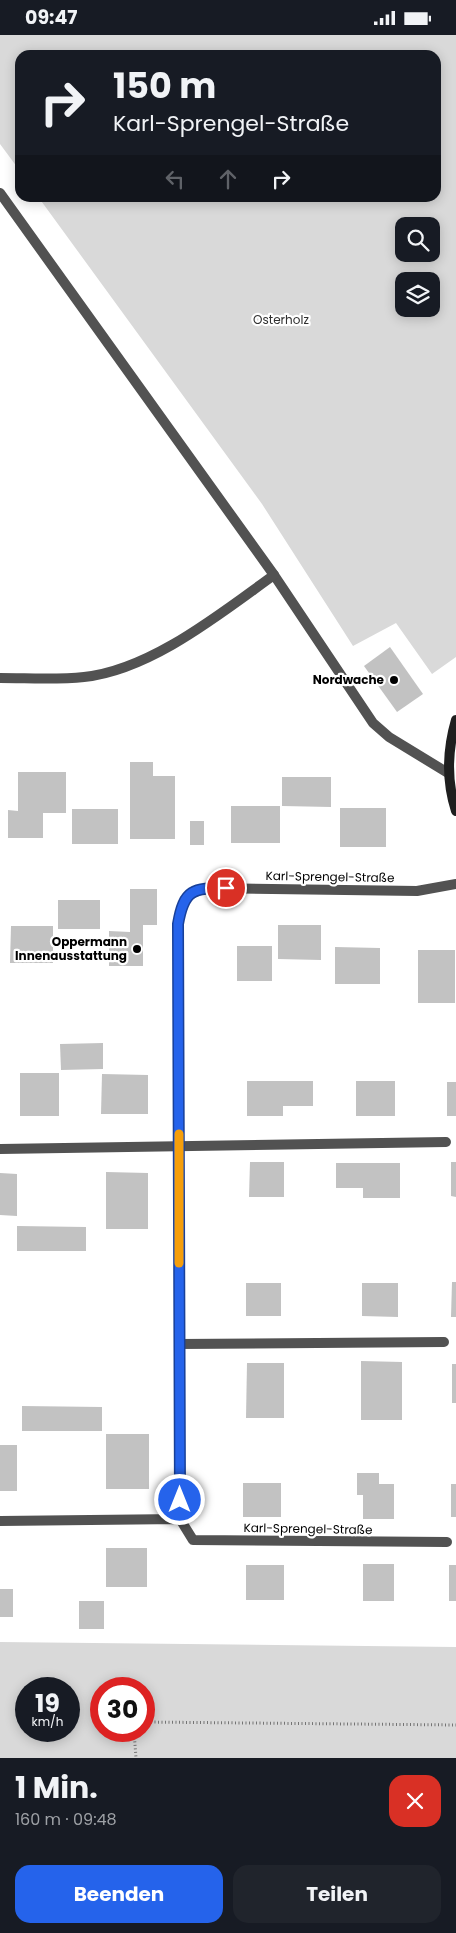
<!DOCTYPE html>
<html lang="de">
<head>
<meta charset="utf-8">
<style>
	:root { --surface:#171b24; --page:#20242c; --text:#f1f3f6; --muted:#9ea1a6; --accent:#2563eb }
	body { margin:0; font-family:Poppins,sans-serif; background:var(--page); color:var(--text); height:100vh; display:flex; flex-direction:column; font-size:19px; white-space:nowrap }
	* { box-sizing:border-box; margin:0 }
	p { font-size:16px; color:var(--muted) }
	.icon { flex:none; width:28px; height:28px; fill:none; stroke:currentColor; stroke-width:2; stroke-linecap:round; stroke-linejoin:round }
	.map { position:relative; height:1723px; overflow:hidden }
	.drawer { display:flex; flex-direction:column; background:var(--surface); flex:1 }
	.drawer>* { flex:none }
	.guide { position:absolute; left:15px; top:15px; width:426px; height:152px; border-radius:15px; box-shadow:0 2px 12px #0003; background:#171b24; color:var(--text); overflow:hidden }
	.tools { position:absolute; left:395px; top:182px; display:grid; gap:10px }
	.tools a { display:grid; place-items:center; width:45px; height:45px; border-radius:10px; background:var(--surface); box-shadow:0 2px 12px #0003; font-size:25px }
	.speed { position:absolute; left:15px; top:1642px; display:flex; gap:10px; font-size:25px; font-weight:700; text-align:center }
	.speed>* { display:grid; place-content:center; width:65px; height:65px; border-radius:50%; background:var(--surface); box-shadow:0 2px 12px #0003; line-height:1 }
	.speed small { font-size:12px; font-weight:400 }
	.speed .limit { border:8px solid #d22; background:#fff; color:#111 }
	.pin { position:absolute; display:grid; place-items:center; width:42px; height:42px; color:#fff; margin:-21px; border:2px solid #fff; border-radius:50%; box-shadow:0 1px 5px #0007 }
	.me { position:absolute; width:55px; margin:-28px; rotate:0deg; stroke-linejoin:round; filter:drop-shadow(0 0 4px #0008) }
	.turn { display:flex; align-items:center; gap:18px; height:105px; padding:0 15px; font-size:22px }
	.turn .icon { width:65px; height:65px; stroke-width:2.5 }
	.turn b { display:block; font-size:35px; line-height:42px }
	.lanes { display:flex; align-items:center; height:48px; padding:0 15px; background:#0003; justify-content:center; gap:25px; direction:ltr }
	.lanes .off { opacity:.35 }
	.round { display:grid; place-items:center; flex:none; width:52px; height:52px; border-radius:15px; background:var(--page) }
	.overview { display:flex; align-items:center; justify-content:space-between; height:85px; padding:0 15px }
	h1 { font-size:30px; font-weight:700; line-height:38px }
	.action { display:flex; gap:10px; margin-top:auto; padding:10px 15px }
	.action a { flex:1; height:58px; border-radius:15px; background:var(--accent); color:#fff; font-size:20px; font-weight:700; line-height:58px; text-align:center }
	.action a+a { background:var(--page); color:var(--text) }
	.status { display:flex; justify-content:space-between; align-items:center; height:35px; padding:0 25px; background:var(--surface); direction:ltr }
	.status svg { height:14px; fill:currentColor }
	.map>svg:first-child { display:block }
	.green { fill:#d9d9d9; fill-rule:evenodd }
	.building { fill:#c2c2c2 }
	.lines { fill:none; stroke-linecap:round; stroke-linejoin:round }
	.path { stroke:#747474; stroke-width:3; stroke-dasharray:1 2.5; stroke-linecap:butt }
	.service { stroke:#525252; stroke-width:10 }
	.minor { stroke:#525252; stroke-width:10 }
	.secondary { stroke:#1f1f1f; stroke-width:10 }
	.route-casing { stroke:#184099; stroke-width:12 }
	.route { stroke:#2563eb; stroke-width:9 }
	.slow { stroke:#f59e0b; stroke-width:9 }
	.poi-dot { fill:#000; stroke:#fff; stroke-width:2 }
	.labels { text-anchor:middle; stroke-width:4.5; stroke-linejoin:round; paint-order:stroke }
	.park-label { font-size:12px; fill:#303030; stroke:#fff }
	.poi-label { font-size:12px; font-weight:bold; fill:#000; stroke:#fff; text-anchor:end }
	.street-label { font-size:12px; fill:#000; stroke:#fff }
</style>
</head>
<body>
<div class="status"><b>09:47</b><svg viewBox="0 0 49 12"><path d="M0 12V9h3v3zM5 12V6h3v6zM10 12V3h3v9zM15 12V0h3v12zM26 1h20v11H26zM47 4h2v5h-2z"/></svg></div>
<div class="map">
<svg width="456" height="1723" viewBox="0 0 456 1723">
	<rect width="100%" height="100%" fill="#fff"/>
	<!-- green -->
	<g class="green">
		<path d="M0,0h456v622l-24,17 -36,-51 -43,23 -91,-142 -223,-306 397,-1v-142h-416v116l-20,-27zM404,191h27v28h-27zM404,246h27v28h-27z"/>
		<path d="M0,1607l456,5v111h-456zM26,1654h43v42h-43zM101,1654h43v42h-43z"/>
	</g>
	<!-- building -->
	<g class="building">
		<polygon points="390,612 423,659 397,677 364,631"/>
		<polygon points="130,727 153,727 153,741 175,741 175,804 130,804"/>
		<polygon points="18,737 66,737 66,778 43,778 43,803 8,803 8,775 18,776"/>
		<polygon points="282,742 331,742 331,772 282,771"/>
		<rect x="231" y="771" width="49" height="37"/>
		<rect x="340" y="773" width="46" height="39"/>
		<rect x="72" y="774" width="46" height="35"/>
		<rect x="190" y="786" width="14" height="24"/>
		<polygon points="130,854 157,854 157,890 143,890 143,931 109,931 109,896 130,897"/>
		<rect x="58" y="865" width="42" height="29"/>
		<polygon points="278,890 321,890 321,925 278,924"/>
		<polygon points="11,891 53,891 53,928 10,928"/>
		<rect x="237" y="911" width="35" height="35"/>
		<polygon points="335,912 380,913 380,949 335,949"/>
		<rect x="418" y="915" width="37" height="53"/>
		<polygon points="103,1008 103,1034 61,1035 60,1009"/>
		<rect x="20" y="1038" width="39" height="43"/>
		<polygon points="102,1039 148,1040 148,1079 101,1079"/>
		<polygon points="247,1046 313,1046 313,1071 283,1071 283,1081 247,1081"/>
		<rect x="356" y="1046" width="39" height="35"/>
		<rect x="447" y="1047" width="9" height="34"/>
		<polygon points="250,1127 284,1127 284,1162 249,1162"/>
		<polygon points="451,1127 456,1127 456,1162 451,1161"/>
		<polygon points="336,1128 400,1128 400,1163 363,1163 363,1153 336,1153"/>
		<polygon points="106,1137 148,1138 148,1194 106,1194"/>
		<polygon points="0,1138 17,1139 17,1181 0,1180"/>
		<polygon points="17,1191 86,1192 86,1216 17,1216"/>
		<polygon points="452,1247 456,1247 456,1282 451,1282"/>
		<rect x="246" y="1248" width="35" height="33"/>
		<polygon points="362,1248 398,1248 398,1282 362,1281"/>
		<polygon points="361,1326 402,1327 402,1385 361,1385"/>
		<polygon points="247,1328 284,1328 284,1383 246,1383"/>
		<rect x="452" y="1329" width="4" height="39"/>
		<polygon points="22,1371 102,1372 102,1396 22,1396"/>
		<rect x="106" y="1399" width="43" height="55"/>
		<rect x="0" y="1410" width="17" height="46"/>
		<polygon points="357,1438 379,1438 379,1449 394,1449 394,1484 363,1484 363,1460 357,1460"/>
		<rect x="243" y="1448" width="38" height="34"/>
		<rect x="451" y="1449" width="5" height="33"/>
		<rect x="106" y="1513" width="41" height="39"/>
		<rect x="363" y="1529" width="31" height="37"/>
		<rect x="246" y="1530" width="38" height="35"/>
		<rect x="449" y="1530" width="7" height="36"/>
		<rect x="0" y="1554" width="13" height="28"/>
		<rect x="79" y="1566" width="25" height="28"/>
	</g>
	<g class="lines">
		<!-- path -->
		<g class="path">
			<polyline points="144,1687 456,1690"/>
			<polyline points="134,1696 136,1723"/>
		</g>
		<!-- service -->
		<g class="service">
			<polyline points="0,158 274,540 373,688 389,702 448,738"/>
			<path d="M0,643c28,0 57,2 84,-1 67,-7 137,-64 190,-102"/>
		</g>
		<!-- minor -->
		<g class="minor">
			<polyline points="0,1114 446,1107"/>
			<polyline points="179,1309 444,1307"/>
			<path d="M180,1484l-2,-595c4,-23 6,-30 29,-36l210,3 39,-7"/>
			<polyline points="0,1486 180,1484 193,1505 447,1507"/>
		</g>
		<!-- secondary -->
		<path class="secondary" d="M456,685c-9,31 -10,60 0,91"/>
	</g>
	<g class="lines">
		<defs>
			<path id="route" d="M180,1465l-2,-576c6,-35 15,-36 48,-36"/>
		</defs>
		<!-- route casing -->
		<use href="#route" class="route-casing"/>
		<!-- route -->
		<use href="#route" class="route"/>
		<!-- slow -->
		<polyline class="slow" points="179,1228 179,1099"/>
	</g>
	<!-- markers -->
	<g class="poi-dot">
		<circle cx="394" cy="645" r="5"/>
		<circle cx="137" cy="914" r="5"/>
	</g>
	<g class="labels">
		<!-- park labels -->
		<g class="park-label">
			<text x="281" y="289">Osterholz</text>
		</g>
		<!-- poi labels -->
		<g class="poi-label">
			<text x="384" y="649">Nordwache</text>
			<text x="127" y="911">Oppermann<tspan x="127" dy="14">Innenausstattung</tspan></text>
		</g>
		<!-- street labels -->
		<g class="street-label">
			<text transform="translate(330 842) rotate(1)" y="4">Karl-Sprengel-Straße</text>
			<text transform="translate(308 1494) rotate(1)" y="4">Karl-Sprengel-Straße</text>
		</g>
	</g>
</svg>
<div class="tools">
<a><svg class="icon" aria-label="search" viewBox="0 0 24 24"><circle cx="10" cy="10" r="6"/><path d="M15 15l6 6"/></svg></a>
<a><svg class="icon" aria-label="layers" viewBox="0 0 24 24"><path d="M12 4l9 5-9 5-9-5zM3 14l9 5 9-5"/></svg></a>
</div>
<div class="speed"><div>19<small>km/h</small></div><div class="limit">30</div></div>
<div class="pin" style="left:226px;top:853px;background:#d93025"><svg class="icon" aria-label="arrive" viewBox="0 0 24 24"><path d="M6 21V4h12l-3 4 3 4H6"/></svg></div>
<svg class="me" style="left:180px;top:1465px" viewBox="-20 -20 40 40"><circle r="17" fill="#2563eb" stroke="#fff" stroke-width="3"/><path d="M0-11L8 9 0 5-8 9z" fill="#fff"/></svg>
<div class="guide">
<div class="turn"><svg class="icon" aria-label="right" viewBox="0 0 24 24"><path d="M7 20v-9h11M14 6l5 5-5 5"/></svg><div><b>150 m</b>Karl-Sprengel-Straße</div></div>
<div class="lanes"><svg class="icon off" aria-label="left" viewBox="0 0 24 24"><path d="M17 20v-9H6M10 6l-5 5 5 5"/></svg><svg class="icon off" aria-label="ahead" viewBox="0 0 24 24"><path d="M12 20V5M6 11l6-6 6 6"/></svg><svg class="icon" aria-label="right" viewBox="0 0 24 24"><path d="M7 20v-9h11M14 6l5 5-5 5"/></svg></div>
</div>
</div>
<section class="drawer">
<div class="overview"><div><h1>1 Min.</h1><p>160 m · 09:48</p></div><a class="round" style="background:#d93025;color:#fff"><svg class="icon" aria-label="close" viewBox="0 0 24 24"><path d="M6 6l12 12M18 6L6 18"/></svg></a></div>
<div class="action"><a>Beenden</a><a>Teilen</a></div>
</section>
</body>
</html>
